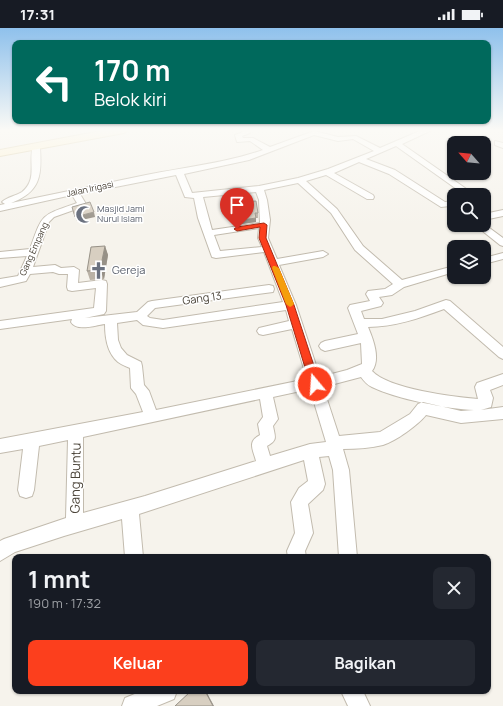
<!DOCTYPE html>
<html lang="id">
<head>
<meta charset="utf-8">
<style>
	:root { --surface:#171b24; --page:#242831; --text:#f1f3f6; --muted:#9ea1a6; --accent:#fc3f1d }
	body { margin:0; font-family:Manrope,sans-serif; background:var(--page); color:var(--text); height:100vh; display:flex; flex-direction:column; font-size:15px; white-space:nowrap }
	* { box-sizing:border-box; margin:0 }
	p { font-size:13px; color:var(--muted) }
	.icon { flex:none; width:22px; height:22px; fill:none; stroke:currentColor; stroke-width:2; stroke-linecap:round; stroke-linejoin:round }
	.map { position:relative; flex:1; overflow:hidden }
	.drawer { position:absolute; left:12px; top:526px; width:479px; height:140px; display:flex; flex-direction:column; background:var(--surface); border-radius:8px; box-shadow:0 1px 3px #0004 }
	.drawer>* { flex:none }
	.top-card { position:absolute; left:12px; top:12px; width:479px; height:84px; border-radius:8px; box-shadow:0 1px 3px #0004; background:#00695c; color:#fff; overflow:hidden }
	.needle { width:26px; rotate:297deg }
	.controls { position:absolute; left:447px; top:108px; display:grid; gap:8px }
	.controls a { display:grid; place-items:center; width:44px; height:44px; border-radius:8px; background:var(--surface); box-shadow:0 1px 3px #0004; font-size:20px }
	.pin { position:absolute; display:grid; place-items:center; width:34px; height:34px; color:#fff; margin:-41px -17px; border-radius:50% 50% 50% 0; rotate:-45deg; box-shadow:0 0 4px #0007 }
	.pin .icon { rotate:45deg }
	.me { position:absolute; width:44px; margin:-22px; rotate:342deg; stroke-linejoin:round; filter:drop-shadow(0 0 3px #0008) }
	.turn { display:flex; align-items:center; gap:14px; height:84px; padding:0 16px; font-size:18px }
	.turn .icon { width:52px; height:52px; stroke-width:2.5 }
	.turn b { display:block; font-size:28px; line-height:34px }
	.round { display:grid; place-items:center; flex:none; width:42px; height:42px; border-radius:8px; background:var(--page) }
	.headline { display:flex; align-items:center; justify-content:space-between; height:68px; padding:0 16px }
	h1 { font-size:24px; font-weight:700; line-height:30px }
	.action { display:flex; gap:8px; margin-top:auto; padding:8px 16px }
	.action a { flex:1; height:46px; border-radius:8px; background:var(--accent); color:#fff; font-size:16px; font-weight:700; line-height:46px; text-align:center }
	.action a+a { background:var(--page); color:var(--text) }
	.status { display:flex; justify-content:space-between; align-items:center; height:28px; padding:0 20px; background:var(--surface); direction:ltr }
	.status svg { height:11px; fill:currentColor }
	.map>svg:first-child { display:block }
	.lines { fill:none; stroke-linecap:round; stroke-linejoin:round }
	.minor-casing { stroke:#c2bbae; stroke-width:2 }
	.secondary-casing { stroke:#d6c79b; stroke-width:2 }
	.minor { fill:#fff; fill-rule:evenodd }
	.secondary { fill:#fff3cd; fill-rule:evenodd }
	.wall { fill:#bab2a6 }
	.shaded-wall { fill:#979187 }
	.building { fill:#d8cfc1; stroke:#979187 }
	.route { fill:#fc3f1d; stroke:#a42913 }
	.slow { fill:#f59e0b }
	.labels { text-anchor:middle; stroke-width:3; stroke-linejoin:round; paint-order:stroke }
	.far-street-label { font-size:9px; fill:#4b4439; stroke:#fff }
	.far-worship-label { font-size:9px; fill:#5b616d; stroke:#fff; text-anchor:start }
	.worship-label { font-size:11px; fill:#5b616d; stroke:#fff; text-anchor:start }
	.street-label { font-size:11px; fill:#4b4439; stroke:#fff }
	.near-street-label { font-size:13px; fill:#4b4439; stroke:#fff }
</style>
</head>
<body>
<div class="status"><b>17:31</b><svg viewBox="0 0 49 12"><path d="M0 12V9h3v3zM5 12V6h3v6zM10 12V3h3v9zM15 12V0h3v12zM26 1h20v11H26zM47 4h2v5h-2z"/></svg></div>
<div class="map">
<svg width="503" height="678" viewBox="0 0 503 678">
	<rect width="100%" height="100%" fill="#f6f3ec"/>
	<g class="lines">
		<defs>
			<g id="minor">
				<path d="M242,102h7l1,3 -8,3 1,2h10l17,9 44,-16 24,6 18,-1 24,12 42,-18h10l-30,14 73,51h-10l-69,-49 -30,13 29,11 50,32 9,-1v7l-4,-2 -9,1 -52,-33 -30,-12 -25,11 39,22 1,2 -1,2h-6l-41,-24 -20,6 31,28 26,37 39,34 52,-14v6l-50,15 -12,8 -13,2 4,6 -2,3 -20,5 3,8h18l33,-8 31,-11 4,1 53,46v12l-4,-2 -55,-48c-24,9 -50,18 -76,18 5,12 13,32 4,44 16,18 82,26 106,28l-3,-12 2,-4 26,-9v11l-13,5 3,8 -2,9 -10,3 22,-3v12l-42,4 -35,-8c-8,10 -30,26 -43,30 -13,3 -27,4 -40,4l6,21 8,87h-18l-6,-87 -4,-14 -10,1 6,27 -2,6 -15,14 5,29 -8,18 1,6h-18l-1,-6 8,-18 -4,-31 8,-14 9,-7 -4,-21 -165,54 4,43h-18l-3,-38 -58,17 -49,16 -15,9v-20l4,-2 62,-21 2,-78 -29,6 -5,44 -2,6 -6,2 -6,-2 -2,-6 5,-41 -23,4v-14l143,-27 -7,-18 -5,-6 -1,-20c-4,-2 -8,-3 -12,-6 -11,-9 -13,-25 -13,-38 -9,1 -28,8 -34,-2l1,-3 -72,10v-8l94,-13 2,-20 -24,3 -4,-1 -1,-3 1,-13h-9l-6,-2 -23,2 -4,7 -26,6v-8l18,-3 9,-20 -27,2v-6l30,-3c13,-36 10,-33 47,-46l-5,-8 -72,16v-6l5,-1 -3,-2c5,-5 14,-6 20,-10 16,-13 6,-30 11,-46h6l1,2c2,28 0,44 -29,55 45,-9 90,-19 135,-28 40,-8 79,-12 117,-25l-13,-9 -13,1 -2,-7 8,-3zM314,107l24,6 15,-2 21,12 -46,18 -30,9 -39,8 -67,7 -8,-19 65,-14zM176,147l9,22 9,1 4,20 14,39 4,1 48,-6 19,50 -120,18 -13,-2 -3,-2 8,-8 118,-16 1,-3 -1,-3 -4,-1 -117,16 -4,1 -11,10 -52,6 19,-4 2,-3 1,-27 -1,-3 -4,-1 -24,3 1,-13 -5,-3 -13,1 -6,-3 -22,2 16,-45 5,-5 31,-11 1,-2 -6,-10zM298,155l33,30 24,37 38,34 -8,5 -17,2 -2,3 4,7 -20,4 -2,3 10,26 -33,7 -4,2 -2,3 2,3 4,2 36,-8 1,21 -15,6 -27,7 -24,-72 -17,-40 44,-8 5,-3 -5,-3 -46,8 -9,-21 2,-18 -3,-20 -3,-10zM256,164l3,8 1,23 -48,7 -9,-33zM259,200l-1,10 4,9 -42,4 -6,-16zM286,282l3,11 -30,7 -2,3 2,3 4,1 29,-6 15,50 -151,31 -7,-19 -5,-6 -2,-19 -1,-4 -14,-7 -6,-7 -3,-8 -1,-17 20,-3 6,5 20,3zM361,349c3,4 6,8 11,10 25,12 75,22 102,23l-13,1 -38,-9 -5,2 -8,10 -30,18 -41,4 -16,-49zM310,361l16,53 -16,2 -40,12 -3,-10c11,-6 8,-9 6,-20l5,-7 -5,-22zM260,371l3,18 -5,7 2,11c-13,7 -7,14 -4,26l-111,35 -62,17v-76z"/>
				<polygon points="495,113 503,115 503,120 495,117"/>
				<polygon points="503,182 503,188 484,192 484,186"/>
				<polygon points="484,196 503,210 503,218 500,217 475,197 484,197"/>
				<polygon points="503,225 503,231 484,236 484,230"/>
				<polygon points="142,663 177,663 174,671 157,678 122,678 125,670"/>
				<polygon points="341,663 363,663 370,678 348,678"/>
			</g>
			<polygon id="secondary" points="106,102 128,102 124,105 0,128 0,122"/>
		</defs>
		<!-- minor casing -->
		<use href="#minor" class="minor-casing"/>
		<!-- secondary casing -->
		<use href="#secondary" class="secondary-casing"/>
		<!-- minor -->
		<use href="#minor" class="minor"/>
		<!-- secondary -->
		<use href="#secondary" class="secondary"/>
	</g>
	<!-- wall -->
	<g class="wall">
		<polygon points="231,169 244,174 258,185 258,190 256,190 256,194 235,197"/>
		<polygon points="105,218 108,227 104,251 90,252 87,243"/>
	</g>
	<!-- shaded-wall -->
	<g class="shaded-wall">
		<polygon points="94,184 95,189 77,193 75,189"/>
		<polygon points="256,190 256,194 235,197 235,193"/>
		<polygon points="105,218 108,227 104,251 100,242"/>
		<polygon points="205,663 206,663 214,678 213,678"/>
	</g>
	<!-- building -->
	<g class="building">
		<polygon points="242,168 244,174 256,173 258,185 255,185 256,190 235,193 231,169"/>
		<polygon points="90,174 94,184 75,189 72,179"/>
		<polygon points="105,218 100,242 87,243 91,219"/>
		<polygon points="191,663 205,663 213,678 175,678"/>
	</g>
	<!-- sky -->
	<linearGradient id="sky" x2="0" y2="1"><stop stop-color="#8fc1ec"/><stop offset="0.52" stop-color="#fbfaf6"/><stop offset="1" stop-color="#fbfaf6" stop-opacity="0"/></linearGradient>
	<rect width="503" height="197" fill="url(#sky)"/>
	<!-- route -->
	<polygon class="route" points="264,195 267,197 266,210 294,277 320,356 318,359 312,359 310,356 286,277 259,210 260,199 237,203 234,201 237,199"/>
	<!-- slow -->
	<polygon class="slow" points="273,238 275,238 279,240 294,276 292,278 290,279 286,276 272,240"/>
	<!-- icons -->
	<defs>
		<symbol id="mosque-bare" viewBox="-9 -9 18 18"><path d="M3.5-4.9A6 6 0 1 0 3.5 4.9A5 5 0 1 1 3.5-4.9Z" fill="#6b7280" stroke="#fff" stroke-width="2.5" paint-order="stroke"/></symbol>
		<symbol id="church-bare" viewBox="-9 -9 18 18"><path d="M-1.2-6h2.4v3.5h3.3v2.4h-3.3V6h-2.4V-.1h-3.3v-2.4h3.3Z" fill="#6b7280" stroke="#fff" stroke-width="2.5" paint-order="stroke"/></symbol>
	</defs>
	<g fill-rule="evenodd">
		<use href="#mosque-bare" x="72" y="174" width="25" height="25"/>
		<use href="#church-bare" x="86" y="230" width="25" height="25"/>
	</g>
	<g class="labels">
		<!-- far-street labels -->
		<g class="far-street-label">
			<text transform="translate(90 161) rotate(-12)" y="3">Jalan Irigasi</text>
			<text transform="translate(34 221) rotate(-66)" y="3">Gang Empang</text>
		</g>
		<!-- far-worship labels -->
		<g class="far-worship-label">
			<text x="97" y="184">Masjid Jami<tspan x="97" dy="10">Nurul Islam</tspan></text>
		</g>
		<!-- worship labels -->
		<g class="worship-label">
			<text x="112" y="246">Gereja</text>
		</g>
		<!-- street labels -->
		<g class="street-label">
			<text transform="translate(202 270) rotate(-8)" y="4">Gang 13</text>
		</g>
		<!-- near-street labels -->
		<g class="near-street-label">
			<text transform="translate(75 450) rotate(-89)" y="5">Gang Buntu</text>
		</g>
	</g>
</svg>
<div class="controls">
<a><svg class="needle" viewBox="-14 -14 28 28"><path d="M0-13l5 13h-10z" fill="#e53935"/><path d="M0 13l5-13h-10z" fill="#9ea1a6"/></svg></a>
<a><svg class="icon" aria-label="search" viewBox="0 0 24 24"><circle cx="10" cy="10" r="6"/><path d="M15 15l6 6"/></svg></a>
<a><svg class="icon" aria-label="layers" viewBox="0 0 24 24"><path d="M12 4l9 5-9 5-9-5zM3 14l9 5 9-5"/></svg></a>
</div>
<div class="pin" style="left:237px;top:201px;background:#d93025"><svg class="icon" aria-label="arrive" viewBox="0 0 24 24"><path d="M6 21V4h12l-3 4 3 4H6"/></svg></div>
<svg class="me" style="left:315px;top:356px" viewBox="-20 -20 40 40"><circle r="17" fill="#fc3f1d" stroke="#fff" stroke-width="3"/><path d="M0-11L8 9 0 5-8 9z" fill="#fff"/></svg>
<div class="top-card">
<div class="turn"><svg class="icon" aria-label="left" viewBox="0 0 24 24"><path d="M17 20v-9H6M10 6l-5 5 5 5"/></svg><div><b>170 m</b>Belok kiri</div></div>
</div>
<section class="drawer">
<div class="headline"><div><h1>1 mnt</h1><p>190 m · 17:32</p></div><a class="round"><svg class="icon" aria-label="close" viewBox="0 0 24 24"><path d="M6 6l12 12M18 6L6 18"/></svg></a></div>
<div class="action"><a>Keluar</a><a>Bagikan</a></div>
</section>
</div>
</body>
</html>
